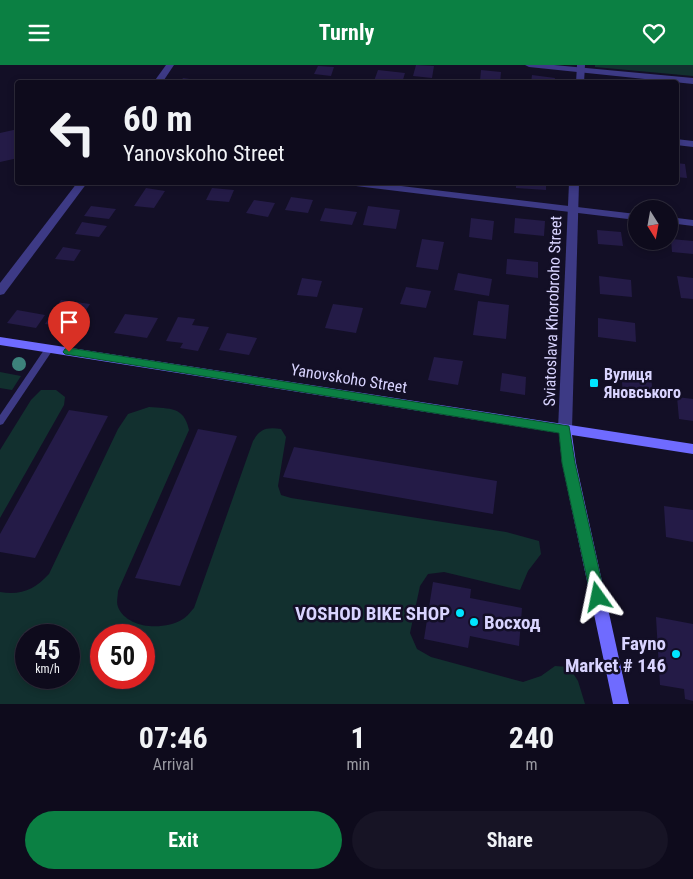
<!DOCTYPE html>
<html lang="en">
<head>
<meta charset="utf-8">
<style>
	:root { --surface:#0e0b1c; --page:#171425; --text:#f1f3f6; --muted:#9b9ba3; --line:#2e2b3b; --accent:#0b8043 }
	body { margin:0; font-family:"Roboto Condensed",sans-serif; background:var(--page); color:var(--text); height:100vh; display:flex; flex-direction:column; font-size:19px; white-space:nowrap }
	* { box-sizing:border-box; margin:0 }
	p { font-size:16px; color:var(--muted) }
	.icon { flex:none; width:28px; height:28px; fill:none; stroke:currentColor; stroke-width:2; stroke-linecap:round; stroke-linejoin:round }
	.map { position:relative; height:639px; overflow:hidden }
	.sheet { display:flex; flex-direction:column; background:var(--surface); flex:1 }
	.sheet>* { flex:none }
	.hud { position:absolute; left:15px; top:15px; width:664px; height:105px; border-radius:5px; box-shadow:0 2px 8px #0003,0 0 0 1px var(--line); background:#0e0b1c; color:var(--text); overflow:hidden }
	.needle { width:32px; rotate:169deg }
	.tools { position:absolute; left:628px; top:135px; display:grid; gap:10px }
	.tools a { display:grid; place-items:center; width:50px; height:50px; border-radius:50%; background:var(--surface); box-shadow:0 2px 8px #0003,0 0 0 1px var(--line); font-size:25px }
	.speed { position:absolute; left:15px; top:559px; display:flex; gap:10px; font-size:25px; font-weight:700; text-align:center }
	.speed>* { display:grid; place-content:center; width:65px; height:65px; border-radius:50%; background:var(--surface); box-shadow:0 2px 8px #0003,0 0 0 1px var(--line); line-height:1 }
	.speed small { font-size:12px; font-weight:400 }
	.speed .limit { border:8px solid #d22; background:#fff; color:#111 }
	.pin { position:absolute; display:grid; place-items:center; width:42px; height:42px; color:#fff; margin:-51px -21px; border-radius:50% 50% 50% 0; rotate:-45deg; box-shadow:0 0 5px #0007 }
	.pin .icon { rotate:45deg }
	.me { position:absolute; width:55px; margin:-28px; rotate:348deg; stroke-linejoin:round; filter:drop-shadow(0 0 4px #0008) }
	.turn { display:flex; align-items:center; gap:18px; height:105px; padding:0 25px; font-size:22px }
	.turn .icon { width:65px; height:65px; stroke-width:2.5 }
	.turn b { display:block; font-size:35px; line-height:42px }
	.eta { display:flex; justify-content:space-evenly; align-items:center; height:85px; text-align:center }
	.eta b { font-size:30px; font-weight:700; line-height:35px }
	.button { display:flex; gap:10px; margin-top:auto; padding:10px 25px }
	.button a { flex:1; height:58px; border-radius:30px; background:var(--accent); color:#fff; font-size:20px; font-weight:700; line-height:58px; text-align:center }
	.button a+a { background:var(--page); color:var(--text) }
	header { display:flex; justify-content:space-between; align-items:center; height:65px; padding:0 25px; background:var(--accent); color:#fff; font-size:22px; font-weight:700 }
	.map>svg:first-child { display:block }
	.green { fill:#12302f; fill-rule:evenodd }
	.building { fill:#241b47 }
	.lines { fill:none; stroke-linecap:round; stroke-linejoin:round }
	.service { fill:#3d3a85; fill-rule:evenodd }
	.minor { fill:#3d3a85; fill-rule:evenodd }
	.tertiary { fill:#3d3a85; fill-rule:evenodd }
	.secondary { fill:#6f6bff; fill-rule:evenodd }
	.tree { fill:#3d827b }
	.route { fill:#0b8043; stroke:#07532c }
	.poi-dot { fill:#00e5ff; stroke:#130f26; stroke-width:2 }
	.labels { text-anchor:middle; stroke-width:5; stroke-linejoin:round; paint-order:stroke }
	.street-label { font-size:16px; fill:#d9d4ff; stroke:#130f26 }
	.poi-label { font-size:16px; font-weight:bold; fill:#d9d4ff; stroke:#130f26; text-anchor:start }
	.near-poi-label { font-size:19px; font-weight:bold; fill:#d9d4ff; stroke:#130f26; text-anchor:end }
</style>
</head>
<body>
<header><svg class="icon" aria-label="menu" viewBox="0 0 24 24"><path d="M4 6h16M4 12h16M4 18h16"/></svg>Turnly<svg class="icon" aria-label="heart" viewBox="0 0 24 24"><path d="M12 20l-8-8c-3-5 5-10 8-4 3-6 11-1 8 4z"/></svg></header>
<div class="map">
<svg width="693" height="639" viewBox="0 0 693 639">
	<rect width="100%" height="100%" fill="#130f26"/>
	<!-- green -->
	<g class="green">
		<polygon points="595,0 693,0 693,11 595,2"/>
		<polygon points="0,307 21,311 12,325 0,323"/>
		<polygon points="41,325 56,325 65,332 64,340 0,453 0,385 31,335"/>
		<path d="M149,342c21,2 35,-1 40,23l-71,161c0,5 -2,11 0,16 9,22 46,24 65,12 4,-2 8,-8 11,-11l59,-167c7,-12 13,-14 28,-12l5,8 -8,49 3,9 10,3 215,34 33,9 2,13 -13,17 -8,19 -76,-18 -16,2 -8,12 -10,47 7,16 14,8 92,25 18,-6 14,-10 14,1 9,14 7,23h-585v-112c21,4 35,-3 49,-18l69,-145 10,-15zM26,570h43v42h-43zM101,570h43v42h-43z"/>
	</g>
	<!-- building -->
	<g class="building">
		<polygon points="416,0 434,1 432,13 413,11"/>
		<polygon points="318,1 334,2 331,11 314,9"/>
		<polygon points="378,5 405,8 402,18 374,16"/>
		<polygon points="481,5 501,7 500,18 480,16"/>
		<polygon points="532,10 555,13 554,18 531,18"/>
		<polygon points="183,13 204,16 203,18 180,18"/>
		<polygon points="18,64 18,93 0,97 0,68"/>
		<polygon points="676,98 685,99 687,113 676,112"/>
		<polygon points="516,118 546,118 546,125 516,123"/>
		<polygon points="146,123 165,126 154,143 134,141"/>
		<polygon points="212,123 234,125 229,137 206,135"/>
		<polygon points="291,132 313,135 308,148 285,145"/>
		<polygon points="254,135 275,138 268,152 246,148"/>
		<polygon points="91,141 116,144 109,154 84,151"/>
		<polygon points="368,141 400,145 396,164 363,160"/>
		<polygon points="325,143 357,147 352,160 320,156"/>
		<polygon points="471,153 494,156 492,175 469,172"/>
		<polygon points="515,153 545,156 544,171 514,168"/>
		<polygon points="82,157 107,161 99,172 75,169"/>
		<polygon points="597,165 621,167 623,181 598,179"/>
		<polygon points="422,174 444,177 438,205 416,202"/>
		<polygon points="671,174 693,176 693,189 672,187"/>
		<polygon points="63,182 81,185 74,196 55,194"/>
		<polygon points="507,194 538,197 538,213 506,209"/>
		<polygon points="458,208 492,214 489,231 454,225"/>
		<polygon points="599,211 631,215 632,232 600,229"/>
		<polygon points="677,211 693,213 693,234 681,233"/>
		<polygon points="302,213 322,216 317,232 297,230"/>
		<polygon points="406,222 431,226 426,243 400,239"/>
		<polygon points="61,235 90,239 74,264 45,259"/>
		<polygon points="478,236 509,240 506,274 473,270"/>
		<polygon points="333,239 363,243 356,268 325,263"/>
		<polygon points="17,245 45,250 36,263 7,258"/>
		<polygon points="125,249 158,253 147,273 114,268"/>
		<polygon points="178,252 195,254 192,260 209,262 198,286 180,283 183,278 166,276"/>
		<polygon points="598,253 635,258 636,277 598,272"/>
		<polygon points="227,268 257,273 249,290 219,285"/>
		<polygon points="434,292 463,296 458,320 428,315"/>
		<polygon points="621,307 651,311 653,332 623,328"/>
		<polygon points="502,308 526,312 525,330 500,326"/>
		<polygon points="677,332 693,334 693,356 679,354"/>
		<polygon points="69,345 108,351 35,493 0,487 0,469"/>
		<polygon points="198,364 237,371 180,521 135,513"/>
		<polygon points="294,382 497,416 493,449 283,412"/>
		<polygon points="664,441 693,445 693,477 666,472"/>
		<polygon points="433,517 471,524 470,533 522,543 519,581 470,571 468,583 424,574"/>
		<polygon points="656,552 693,559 693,636 685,634 684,624 660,620"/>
	</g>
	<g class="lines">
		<!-- service -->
		<polygon class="service" points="49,281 53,284 52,286 3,359 0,360 0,350 46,282"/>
		<!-- minor -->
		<g class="minor">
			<polygon points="166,0 174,0 162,18 153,18"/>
			<polygon points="525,0 554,0 693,13 693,19 529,2"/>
			<polygon points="676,74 693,76 693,82 676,80"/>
			<polygon points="77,118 87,118 4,229 0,230 0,218"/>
			<polygon points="351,118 376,118 636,149 636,155 356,121"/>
			<polygon points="669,152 693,155 693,161 669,158"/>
		</g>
		<!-- tertiary -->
		<g class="tertiary">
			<polygon points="577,0 585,0 584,18 576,18"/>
			<polygon points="569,118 579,118 572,364 570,368 560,368 558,364"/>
		</g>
		<!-- secondary -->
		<polygon class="secondary" points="0,272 693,379 693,389 572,370 576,398 629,639 613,639 562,398 559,368 0,280"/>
	</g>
	<!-- trees -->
	<circle class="tree" cx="19" cy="299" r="7"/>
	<!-- route -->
	<polygon class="route" points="69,283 569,361 575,398 605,532 603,536 598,538 593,536 591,532 562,398 559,368 65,289 63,287 65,284"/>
	<!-- markers -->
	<g class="poi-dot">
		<rect x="589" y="313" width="10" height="10" rx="2.5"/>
		<circle cx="460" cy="548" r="5"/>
		<circle cx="474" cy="557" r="5"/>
		<circle cx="676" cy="589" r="5"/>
	</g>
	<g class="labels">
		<!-- street labels -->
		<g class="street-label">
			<text transform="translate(552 246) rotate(-88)" y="6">Sviatoslava Khorobroho Street</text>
			<text transform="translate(349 313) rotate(9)" y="6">Yanovskoho Street</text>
		</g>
		<!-- poi labels -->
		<g class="poi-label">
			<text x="604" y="315">Вулиця<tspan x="604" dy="18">Яновського</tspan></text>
		</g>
		<!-- near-poi labels -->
		<g class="near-poi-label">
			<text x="450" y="555">VOSHOD BIKE SHOP</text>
			<text x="484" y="564" text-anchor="start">Восход</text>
			<text x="666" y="585">Fayno<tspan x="666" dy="22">Market # 146</tspan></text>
		</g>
	</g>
</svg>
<div class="tools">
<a><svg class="needle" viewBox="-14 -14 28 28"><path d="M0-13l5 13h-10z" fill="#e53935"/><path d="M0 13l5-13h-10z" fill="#9b9ba3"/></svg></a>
</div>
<div class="speed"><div>45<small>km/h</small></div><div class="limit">50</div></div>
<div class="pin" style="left:69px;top:287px;background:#d93025"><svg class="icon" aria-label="arrive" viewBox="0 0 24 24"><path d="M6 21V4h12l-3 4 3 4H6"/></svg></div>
<svg class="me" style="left:598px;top:532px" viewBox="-20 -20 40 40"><path d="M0-17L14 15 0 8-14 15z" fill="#0b8043" stroke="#fff" stroke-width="4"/></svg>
<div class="hud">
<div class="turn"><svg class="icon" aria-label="left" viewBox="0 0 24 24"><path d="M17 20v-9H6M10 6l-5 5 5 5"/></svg><div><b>60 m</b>Yanovskoho Street</div></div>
</div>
</div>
<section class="sheet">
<div class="eta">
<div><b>07:46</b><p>Arrival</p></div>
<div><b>1</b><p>min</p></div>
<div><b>240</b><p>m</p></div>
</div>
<div class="button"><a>Exit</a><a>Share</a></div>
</section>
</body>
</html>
